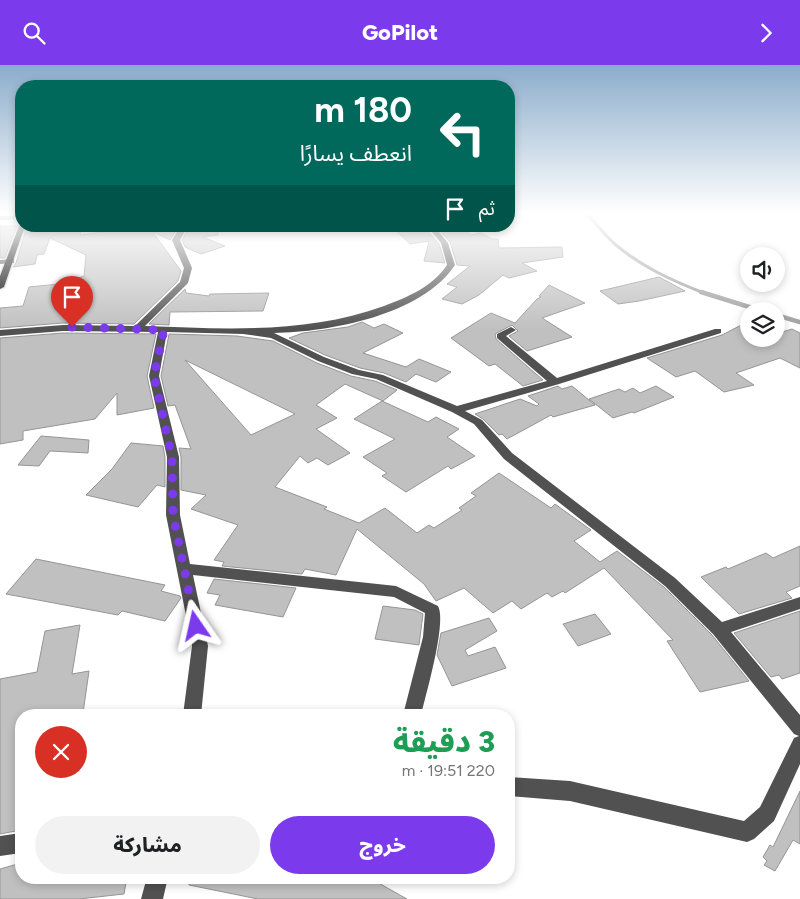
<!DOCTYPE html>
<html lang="ar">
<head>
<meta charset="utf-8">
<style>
	:root { --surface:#fff; --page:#f2f2f2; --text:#202124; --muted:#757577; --accent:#7c3aed }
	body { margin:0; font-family:Figtree,"Noto Sans Arabic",sans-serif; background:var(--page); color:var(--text); direction:rtl; height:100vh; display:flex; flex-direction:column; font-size:19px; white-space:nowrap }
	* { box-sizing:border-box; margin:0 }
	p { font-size:16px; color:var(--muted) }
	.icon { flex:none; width:28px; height:28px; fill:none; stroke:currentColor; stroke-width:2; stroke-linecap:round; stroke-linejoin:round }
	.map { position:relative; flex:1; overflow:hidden; direction:ltr }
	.panel { position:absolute; left:15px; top:644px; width:500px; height:175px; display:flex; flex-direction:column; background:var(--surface); border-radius:20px; box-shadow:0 2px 8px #0003; direction:rtl }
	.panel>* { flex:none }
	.hud { position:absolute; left:15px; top:15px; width:500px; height:152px; border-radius:20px; box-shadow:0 2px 8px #0003; direction:rtl; background:#00695c; color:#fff; overflow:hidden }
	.tools { position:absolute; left:740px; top:182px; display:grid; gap:10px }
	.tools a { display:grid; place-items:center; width:45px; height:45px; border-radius:50%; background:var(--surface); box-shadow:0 2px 8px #0003; font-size:25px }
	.pin { position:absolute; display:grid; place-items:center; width:42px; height:42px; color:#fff; margin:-51px -21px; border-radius:50% 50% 50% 0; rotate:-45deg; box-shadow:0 0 5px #0007 }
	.pin .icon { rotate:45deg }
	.me { position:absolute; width:55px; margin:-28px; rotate:349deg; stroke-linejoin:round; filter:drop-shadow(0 0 4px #0008) }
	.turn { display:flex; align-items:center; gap:18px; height:105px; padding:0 20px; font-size:22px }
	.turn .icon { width:65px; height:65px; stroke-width:2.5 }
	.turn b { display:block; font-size:35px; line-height:42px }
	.then { display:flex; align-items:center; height:48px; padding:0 20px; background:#0003; gap:10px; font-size:19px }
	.round { display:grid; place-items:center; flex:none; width:52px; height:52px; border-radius:26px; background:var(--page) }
	.summary { display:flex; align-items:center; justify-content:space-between; height:85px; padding:0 20px }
	h1 { font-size:30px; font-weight:800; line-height:38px; color:#1e9e55 }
	.action { display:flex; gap:10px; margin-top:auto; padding:10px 20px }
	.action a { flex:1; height:58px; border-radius:30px; background:var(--accent); color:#fff; font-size:20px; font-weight:800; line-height:58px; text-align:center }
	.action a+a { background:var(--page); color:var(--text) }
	header { display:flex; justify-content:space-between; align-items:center; height:65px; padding:0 20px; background:var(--accent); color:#fff; font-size:22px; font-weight:800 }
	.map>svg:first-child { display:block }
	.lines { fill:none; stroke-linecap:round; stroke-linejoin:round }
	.stream-far1 { stroke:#9f9f9f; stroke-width:3 }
	.stream { stroke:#9f9f9f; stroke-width:4.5 }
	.building { fill:#c0c0c0; stroke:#959595; fill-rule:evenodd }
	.major-casing { stroke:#dbdbdb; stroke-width:3 }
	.minor { fill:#515151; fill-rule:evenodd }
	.major { fill:#000; fill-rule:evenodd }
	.route { stroke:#7c3aed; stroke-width:9; stroke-dasharray:0 16.2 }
</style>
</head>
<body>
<header><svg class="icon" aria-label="forward" viewBox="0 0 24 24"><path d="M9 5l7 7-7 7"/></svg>GoPilot<svg class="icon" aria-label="search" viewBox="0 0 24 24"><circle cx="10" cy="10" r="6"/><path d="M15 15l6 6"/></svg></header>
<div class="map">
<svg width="800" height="834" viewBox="0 0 800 834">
	<rect width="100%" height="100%" fill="#fff"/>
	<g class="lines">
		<!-- stream-far1 -->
		<path class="stream-far1" d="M584,147c12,10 20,23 32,33 26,22 57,36 88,48"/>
		<!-- stream -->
		<g class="stream">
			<polyline points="701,227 762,246"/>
			<polyline points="776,250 800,257"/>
		</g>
	</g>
	<!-- building -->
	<g class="building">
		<polygon points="0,161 17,161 5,193 0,193"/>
		<polygon points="27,161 81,161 80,170 143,162 141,161 179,161 170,175 152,166 181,206 178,216 134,259 63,258 0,263 0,243 23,241 29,222 78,217 78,213 84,211 86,190 50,173 44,189 37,190 35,199 13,202 16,198"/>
		<polygon points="190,161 217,161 218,170 203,172 225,181 201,189 185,182 182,175"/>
		<polygon points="391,161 423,161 439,179 445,198 424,196 429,176 410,179"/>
		<polygon points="460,161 471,170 481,168 492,174 498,174 499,183 562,182 563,192 522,198 537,206 509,213 503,210 479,230 462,239 442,234 457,222 447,219 470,201 457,200 450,177 438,163"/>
		<polygon points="659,212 685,226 639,236 618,239 600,226"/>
		<polygon points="549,220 585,238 542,253 572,272 527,286 509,271 518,266 512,260 495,269 496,274 543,315 523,321 495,299 489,301 451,273 491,248 515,258 537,234 541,232 539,231"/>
		<polygon points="185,224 186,228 209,231 210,229 269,228 263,246 170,247 169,260 149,259"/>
		<polygon points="749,256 749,277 759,274 776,274 776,269 792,264 800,268 800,303 780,293 736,308 754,320 724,327 695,306 676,312 647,293 722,270"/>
		<polygon points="362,257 374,263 384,259 403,268 363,288 406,302 419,294 451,307 436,317 416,309 406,317 384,308 360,303 325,290 289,273 303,268 348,262"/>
		<polygon points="63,268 156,269 147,311 154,343 117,350 117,328 95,354 23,366 23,375 0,379 0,273"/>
		<path d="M169,269l68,2 36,5 44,22 34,13 24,5 22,9 -14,11 -38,-17 -29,21 21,13 -21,11 34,24 -22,12 -11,-7 -9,5 -8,-7 -25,31 52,20 -3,2 35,14 26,-15 32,25 12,-8 5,3 28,-18 -3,-2 17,-12 -5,-3 28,-20 52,35 4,-4 36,26 -17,11 26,21 17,-11 47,36 48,48 37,46 -49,11 -33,-51 6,-1 -69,-72 -39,25 -2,-2 -11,6 -5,-4 -26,16 -9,-8 -19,12 -29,-25 -28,13 -12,-17 -67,-55 -21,46 -31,-6 -3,5 -80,-8 2,-4 -10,-2 24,-35 -47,-16 15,-14 -25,-5v-33l-2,-9 12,1 -16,-44 -7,1 -7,-30zM185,295l110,54 -44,21z"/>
		<polygon points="558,321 562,324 572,321 595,340 553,352 551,350 507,374 502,369 499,370 483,354 475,349 520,334 537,341 539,339 528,331"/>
		<polygon points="656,321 674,332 634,348 632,347 613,353 589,334 619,324 625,327 633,323 640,328"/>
		<polygon points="382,336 428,357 436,352 459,364 447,372 475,391 451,404 448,401 406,427 382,411 387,408 363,392 395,374 354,354"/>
		<polygon points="41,371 89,375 88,388 50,386 39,401 18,400"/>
		<polygon points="131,378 163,381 165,392 165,422 157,420 138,442 86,430 112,404"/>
		<polygon points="800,481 800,521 786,527 792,533 739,549 701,512 726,502 728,504 766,488 773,493"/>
		<polygon points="36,494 165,520 161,526 180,531 181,533 165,556 122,546 118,550 6,529"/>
		<polygon points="214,514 296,523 283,552 215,540 220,530 207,528"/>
		<polygon points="383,541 415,545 423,549 419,580 375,574"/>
		<polygon points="800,546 800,608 782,614 779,610 771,612 734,568"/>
		<polygon points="595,549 611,569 578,581 563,559"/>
		<polygon points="489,553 497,566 465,585 468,591 495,582 506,603 452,621 437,590 441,568"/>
		<polygon points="80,560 72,609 89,606 83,648 21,650 21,765 0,769 0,614 37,607 45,566"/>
		<polygon points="800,726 800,779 793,775 775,806 764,800 767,796 763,792 770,780 773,782"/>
		<polygon points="21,798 21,812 127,812 124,829 79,834 0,834 0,804"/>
		<polygon points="190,812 368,812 407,834 258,834 189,820"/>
	</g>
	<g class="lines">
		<defs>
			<polygon id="major" points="21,159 21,161 25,161 4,222 0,224 0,211 19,161"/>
		</defs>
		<!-- major casing -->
		<use href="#major" class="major-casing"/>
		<!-- minor -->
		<g class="minor">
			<polygon points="21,150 21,154 0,155 0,151"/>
			<polygon points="88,161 118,161 92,166"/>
			<path d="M181,161h7l-8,14 12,28 -4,15 -43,43c81,3 162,8 239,-20 24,-9 48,-19 63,-41l-6,-22 -14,-17h7l14,17 7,22c-33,50 -125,67 -181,68l50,24 35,13 24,5 74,31 90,-25 -50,-43v-4l14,-7 5,3 -10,6 51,42 158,-49h6v4l-162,51 -94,27 17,9 30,33 163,125 47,44 78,-25v12l-69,23 69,83v49l-26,57 -20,18 -7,3 -177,-41 -61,-5v-19l61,4 174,40 16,-14 34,-69 5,-2 -5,-2 -81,-100 -48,-48 -161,-127 -30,-35 -22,-12 -76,-33 -24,-5 -34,-13 -47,-23 -28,-4 -76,-2 -8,44 20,81 1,58 10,49 206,22 42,20c9,16 -12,88 -17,109h-18l20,-78 2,-24 -31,-16 -201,-22 15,71 -7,69h-18l9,-69 -26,-131 1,-58 -18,-81 9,-44 -95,-1 -63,5v-6l63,-5 72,1 45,-44 4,-14 -12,-28z"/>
			<polygon points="14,194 14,198 0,199 0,195"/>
			<polygon points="21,768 21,788 0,791 0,771"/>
			<polygon points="147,812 168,812 163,834 141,834"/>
		</g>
		<!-- major -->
		<use href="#major" class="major"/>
	</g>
	<!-- sky -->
	<linearGradient id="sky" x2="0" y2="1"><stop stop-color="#8baccb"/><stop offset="0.56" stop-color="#fff"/><stop offset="1" stop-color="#fff" stop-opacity="0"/></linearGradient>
	<rect width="800" height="264" fill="url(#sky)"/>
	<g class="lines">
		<!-- route -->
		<polyline class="route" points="72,262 164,265 154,311 172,392 173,450 196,561"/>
	</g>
</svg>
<div class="tools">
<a><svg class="icon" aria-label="sound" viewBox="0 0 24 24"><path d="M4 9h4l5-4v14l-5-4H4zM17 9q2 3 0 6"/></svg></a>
<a><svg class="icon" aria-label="layers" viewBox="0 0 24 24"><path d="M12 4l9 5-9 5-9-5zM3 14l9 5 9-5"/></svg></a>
</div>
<div class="pin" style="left:72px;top:262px;background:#d93025"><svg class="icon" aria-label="arrive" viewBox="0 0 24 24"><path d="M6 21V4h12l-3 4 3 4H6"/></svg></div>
<svg class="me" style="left:196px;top:561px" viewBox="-20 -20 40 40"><path d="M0-17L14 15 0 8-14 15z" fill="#7c3aed" stroke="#fff" stroke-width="4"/></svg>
<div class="hud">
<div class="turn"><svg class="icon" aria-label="left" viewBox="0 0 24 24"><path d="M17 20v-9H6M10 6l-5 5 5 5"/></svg><div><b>180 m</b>انعطف يسارًا</div></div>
<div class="then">ثم<svg class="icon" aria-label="arrive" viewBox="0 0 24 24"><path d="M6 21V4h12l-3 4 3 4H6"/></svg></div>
</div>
<section class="panel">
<div class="summary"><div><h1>3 دقيقة</h1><p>220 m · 19:51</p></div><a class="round" style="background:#d93025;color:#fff"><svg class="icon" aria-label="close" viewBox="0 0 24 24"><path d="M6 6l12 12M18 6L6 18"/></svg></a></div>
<div class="action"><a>خروج</a><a>مشاركة</a></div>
</section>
</div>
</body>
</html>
